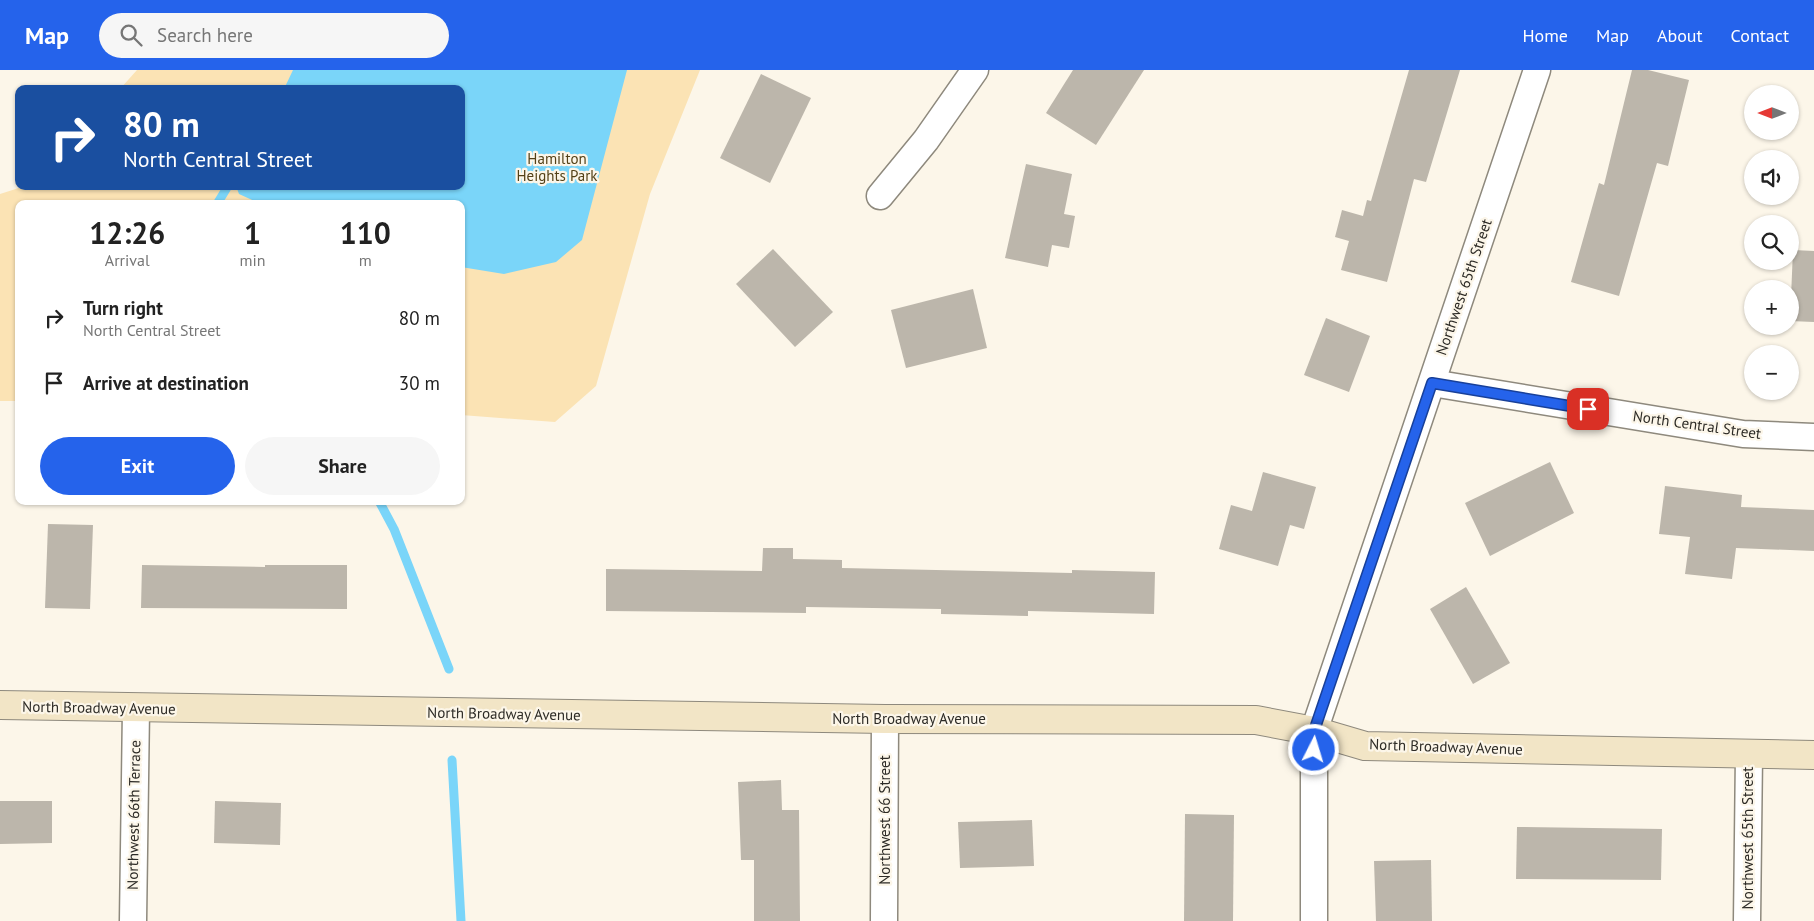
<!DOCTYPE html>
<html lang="en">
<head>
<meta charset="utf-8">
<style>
	:root { --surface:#fff; --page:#f6f6f6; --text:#222; --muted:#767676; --accent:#2563eb }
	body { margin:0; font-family:"PT Sans",sans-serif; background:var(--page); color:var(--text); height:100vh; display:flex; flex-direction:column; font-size:19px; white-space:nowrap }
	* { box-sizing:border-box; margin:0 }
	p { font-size:16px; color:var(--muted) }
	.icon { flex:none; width:28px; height:28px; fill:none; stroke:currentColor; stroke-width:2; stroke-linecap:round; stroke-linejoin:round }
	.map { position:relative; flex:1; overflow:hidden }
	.side { position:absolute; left:15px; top:130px; width:450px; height:305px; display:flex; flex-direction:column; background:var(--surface); border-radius:10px; box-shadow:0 1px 4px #0004 }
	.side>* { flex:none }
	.guide { position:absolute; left:15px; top:15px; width:450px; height:105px; border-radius:10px; box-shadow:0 1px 4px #0004; background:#1a4fa0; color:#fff; overflow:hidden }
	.needle { width:32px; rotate:270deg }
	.buttons { position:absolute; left:1744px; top:15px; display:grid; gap:10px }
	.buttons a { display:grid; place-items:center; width:55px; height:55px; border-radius:50%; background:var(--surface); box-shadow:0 1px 4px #0004; font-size:25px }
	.pin { position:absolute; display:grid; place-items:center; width:42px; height:42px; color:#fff; margin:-21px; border-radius:10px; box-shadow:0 2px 8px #0006 }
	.me { position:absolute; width:55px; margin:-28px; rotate:5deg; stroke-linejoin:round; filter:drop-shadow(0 0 4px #0008) }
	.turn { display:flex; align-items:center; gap:18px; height:105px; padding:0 25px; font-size:22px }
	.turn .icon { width:65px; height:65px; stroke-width:2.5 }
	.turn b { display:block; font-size:35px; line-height:42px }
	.eta { display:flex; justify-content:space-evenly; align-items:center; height:85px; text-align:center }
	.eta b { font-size:30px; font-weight:600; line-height:35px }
	.primary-button { display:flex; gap:10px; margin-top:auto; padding:10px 25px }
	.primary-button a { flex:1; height:58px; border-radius:30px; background:var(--accent); color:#fff; font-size:20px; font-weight:600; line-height:58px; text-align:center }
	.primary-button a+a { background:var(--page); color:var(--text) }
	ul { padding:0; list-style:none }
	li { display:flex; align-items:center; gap:15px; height:65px; padding:0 25px }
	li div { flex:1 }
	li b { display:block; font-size:19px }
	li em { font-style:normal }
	header { display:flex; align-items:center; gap:30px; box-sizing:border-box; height:70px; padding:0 25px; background:var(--accent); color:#fff }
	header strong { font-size:24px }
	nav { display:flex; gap:28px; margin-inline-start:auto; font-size:18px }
	.search { width:350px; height:45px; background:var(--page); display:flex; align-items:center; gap:12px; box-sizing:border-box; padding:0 18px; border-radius:28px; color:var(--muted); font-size:19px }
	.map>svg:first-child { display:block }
	.green { fill:#fbe3b4 }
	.water { fill:#7ad5f9 }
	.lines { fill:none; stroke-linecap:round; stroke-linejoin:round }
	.stream { stroke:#7ad5f9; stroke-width:9 }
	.building { fill:#bcb6ab }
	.street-casing { stroke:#8e897d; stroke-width:29 }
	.secondary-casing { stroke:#8e897d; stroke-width:30 }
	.street { stroke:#fff; stroke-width:26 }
	.secondary { stroke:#f2e5c6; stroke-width:28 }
	.route-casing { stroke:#184099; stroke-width:12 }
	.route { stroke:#2563eb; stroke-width:9 }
	.labels { text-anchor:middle; stroke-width:4.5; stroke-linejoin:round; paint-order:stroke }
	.park-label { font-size:15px; fill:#534118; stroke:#fcf6e9 }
	.street-label { font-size:15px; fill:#2d2b26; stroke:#fcf6e9 }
</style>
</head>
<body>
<header>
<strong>Map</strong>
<div class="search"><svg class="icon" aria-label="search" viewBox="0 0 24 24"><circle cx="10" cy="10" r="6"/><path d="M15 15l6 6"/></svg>Search here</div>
<nav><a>Home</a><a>Map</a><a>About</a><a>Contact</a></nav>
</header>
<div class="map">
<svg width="1814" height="851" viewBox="0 0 1814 851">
	<rect width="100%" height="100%" fill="#fcf6e9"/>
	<!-- green -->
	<polygon class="green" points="137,0 700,0 650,124 596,316 555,352 461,345 461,134 19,134 19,331 0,331 0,124 25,116 461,116 461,19 120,19"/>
	<!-- water -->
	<polygon class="water" points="293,0 627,0 582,170 556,192 504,204 461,197 461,134 261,134 239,124 236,116 461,116 461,19 284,19"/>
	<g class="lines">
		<!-- stream -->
		<g class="stream">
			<polyline points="217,134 228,116"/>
			<polyline points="379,431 394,459 449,599"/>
			<polyline points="452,690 461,851"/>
		</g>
	</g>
	<!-- building -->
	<g class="building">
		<polygon points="1073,0 1144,0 1096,75 1046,43"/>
		<polygon points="1409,0 1460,0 1426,112 1414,109 1387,212 1341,200 1349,171 1335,167 1342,140 1363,146 1367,130 1371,131"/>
		<polygon points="1632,0 1648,0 1689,10 1668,96 1657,93 1619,226 1571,212 1599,113 1604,115"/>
		<polygon points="761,4 811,28 770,113 720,88"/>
		<polygon points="1026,94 1072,104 1064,144 1075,146 1069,178 1052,175 1048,197 1005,188"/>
		<polygon points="773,179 833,242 795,277 736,214"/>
		<polygon points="1793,180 1814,181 1814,252 1790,251"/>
		<polygon points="973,219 987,278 906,298 891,240"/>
		<polygon points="1326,248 1370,266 1349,322 1304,305"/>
		<polygon points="1550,392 1574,443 1490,486 1465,433"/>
		<polygon points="1263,402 1316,417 1304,459 1290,455 1278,496 1219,479 1231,435 1252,441"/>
		<polygon points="1665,416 1742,425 1741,437 1814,440 1814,481 1736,478 1732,509 1685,504 1690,467 1659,464"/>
		<polygon points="48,454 93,455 90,539 45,538"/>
		<polygon points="763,478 793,478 793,489 842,490 842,498 1072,503 1072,500 1155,502 1154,544 1028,541 1028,546 941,544 941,539 806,537 806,543 606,541 606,499 762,501"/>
		<polygon points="142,495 265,497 265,495 347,495 347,539 141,538"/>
		<polygon points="1466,517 1510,593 1473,614 1430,539"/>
		<polygon points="781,710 782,740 799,740 800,851 754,851 754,790 741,790 738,712"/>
		<polygon points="0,731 52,731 52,773 0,774"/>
		<polygon points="215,731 281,733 280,775 214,773"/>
		<polygon points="1185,744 1234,745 1233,851 1184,851"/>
		<polygon points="1032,750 1034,796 960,798 958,752"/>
		<polygon points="1517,757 1662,759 1661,810 1516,809"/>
		<polygon points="1431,790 1432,851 1376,851 1374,791"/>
	</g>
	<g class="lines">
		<defs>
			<g id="street">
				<polyline points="880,126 926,70 975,0"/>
				<polyline points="1432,313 1743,364 1814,367"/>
				<polyline points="133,851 136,639"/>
				<polyline points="884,851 885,649"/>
				<polyline points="1314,851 1314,661 1537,0"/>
				<polyline points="1747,851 1749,684"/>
			</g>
			<polyline id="secondary" points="0,635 885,649 1256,650 1314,661 1365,676 1814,685"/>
		</defs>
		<!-- street casing -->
		<use href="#street" class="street-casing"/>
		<!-- secondary casing -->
		<use href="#secondary" class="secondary-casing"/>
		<!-- street -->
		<use href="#street" class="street"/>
		<!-- secondary -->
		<use href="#secondary" class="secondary"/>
	</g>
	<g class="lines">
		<defs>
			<polyline id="route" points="1314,680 1314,661 1432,313 1588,339"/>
		</defs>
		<!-- route casing -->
		<use href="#route" class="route-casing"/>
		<!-- route -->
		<use href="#route" class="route"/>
	</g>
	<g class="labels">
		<!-- park labels -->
		<g class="park-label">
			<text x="557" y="94">Hamilton<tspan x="557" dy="17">Heights Park</tspan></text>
		</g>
		<!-- street labels -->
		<g class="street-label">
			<text transform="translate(1464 217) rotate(-71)" y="5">Northwest 65th Street</text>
			<text transform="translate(1697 355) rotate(8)" y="5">North Central Street</text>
			<text transform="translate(99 638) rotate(1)" y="5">North Broadway Avenue</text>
			<text transform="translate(504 644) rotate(1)" y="5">North Broadway Avenue</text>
			<text x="909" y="654">North Broadway Avenue</text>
			<text transform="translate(1446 677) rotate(2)" y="5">North Broadway Avenue</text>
			<text transform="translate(134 745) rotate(-89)" y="5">Northwest 66th Terrace</text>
			<text transform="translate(885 750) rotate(-90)" y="5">Northwest 66 Street</text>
			<text transform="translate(1748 768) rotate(-90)" y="5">Northwest 65th Street</text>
		</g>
	</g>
</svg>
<div class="buttons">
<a><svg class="needle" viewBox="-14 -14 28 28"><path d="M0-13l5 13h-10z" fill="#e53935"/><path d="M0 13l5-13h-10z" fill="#767676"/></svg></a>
<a><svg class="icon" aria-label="sound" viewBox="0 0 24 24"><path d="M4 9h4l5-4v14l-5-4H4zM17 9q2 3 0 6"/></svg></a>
<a><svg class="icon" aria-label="search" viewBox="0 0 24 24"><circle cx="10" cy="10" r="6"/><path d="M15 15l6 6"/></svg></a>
<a>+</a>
<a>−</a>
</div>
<div class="pin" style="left:1588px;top:339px;background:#d93025"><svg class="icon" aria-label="arrive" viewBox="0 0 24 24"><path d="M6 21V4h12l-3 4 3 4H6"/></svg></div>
<svg class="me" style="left:1314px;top:680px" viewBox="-20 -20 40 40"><circle r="17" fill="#2563eb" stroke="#fff" stroke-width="3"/><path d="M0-11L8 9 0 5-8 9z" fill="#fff"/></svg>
<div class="guide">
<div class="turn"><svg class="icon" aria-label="right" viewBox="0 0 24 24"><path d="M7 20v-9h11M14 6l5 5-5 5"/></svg><div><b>80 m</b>North Central Street</div></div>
</div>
<section class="side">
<div class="eta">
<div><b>12:26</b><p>Arrival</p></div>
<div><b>1</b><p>min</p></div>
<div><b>110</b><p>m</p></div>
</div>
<ul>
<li><svg class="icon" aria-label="right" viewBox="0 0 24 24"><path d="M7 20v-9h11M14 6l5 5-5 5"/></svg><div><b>Turn right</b><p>North Central Street</p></div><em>80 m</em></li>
<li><svg class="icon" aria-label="arrive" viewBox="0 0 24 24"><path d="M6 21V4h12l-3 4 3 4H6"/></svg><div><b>Arrive at destination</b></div><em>30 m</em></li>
</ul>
<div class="primary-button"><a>Exit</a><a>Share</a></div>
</section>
</div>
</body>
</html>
